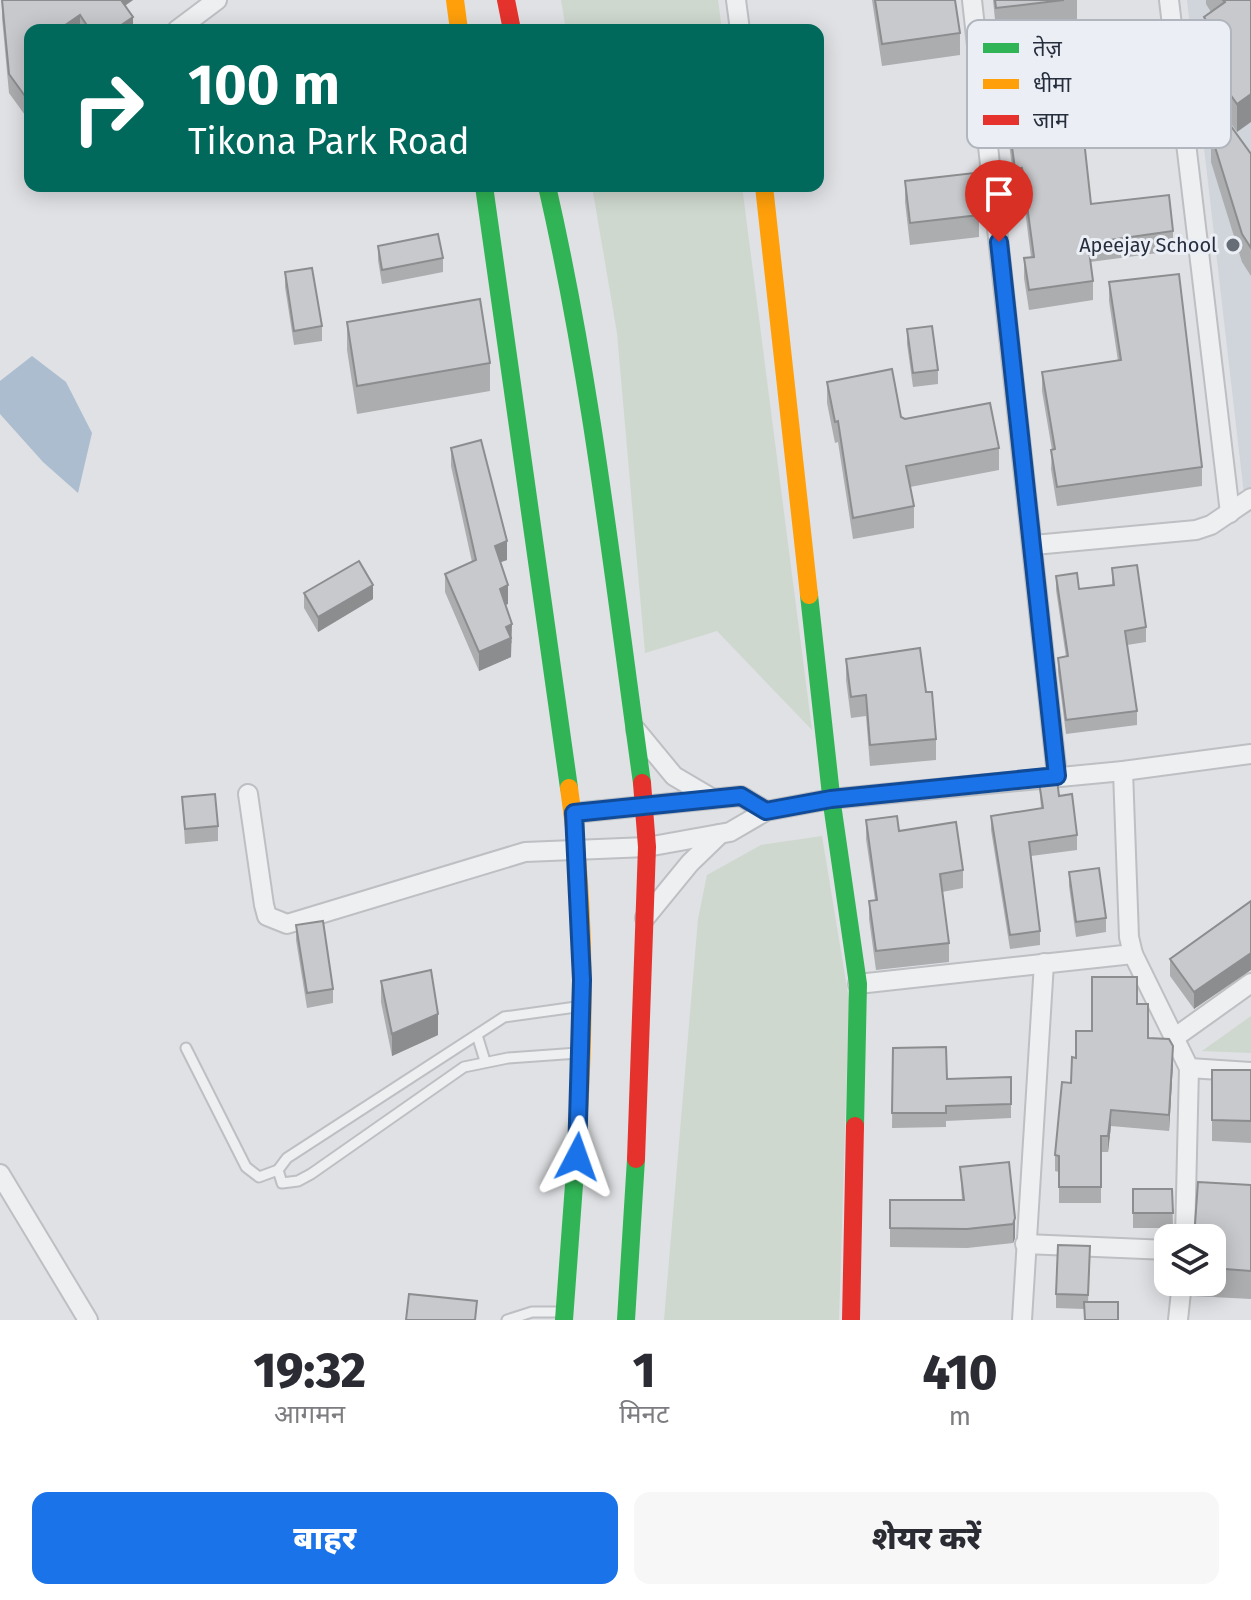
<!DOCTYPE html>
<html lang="hi">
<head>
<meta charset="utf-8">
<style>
	:root { --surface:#fff; --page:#f7f7f7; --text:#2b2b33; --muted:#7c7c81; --accent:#1a73e8 }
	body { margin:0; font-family:"Fira Sans","Noto Sans Devanagari",sans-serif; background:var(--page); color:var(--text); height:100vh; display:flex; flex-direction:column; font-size:30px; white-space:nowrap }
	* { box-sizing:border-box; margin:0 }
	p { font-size:26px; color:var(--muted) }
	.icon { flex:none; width:44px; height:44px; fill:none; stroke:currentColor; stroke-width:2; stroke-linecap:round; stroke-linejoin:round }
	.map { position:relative; height:1320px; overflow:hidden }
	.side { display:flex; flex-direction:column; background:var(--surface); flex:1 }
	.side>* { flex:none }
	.banner { position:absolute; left:24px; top:24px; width:800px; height:168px; border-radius:16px; box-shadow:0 4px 20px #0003; background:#00695c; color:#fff; overflow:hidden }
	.controls { position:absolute; left:1154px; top:1224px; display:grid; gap:16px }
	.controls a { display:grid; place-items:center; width:72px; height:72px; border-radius:16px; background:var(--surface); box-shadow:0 4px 20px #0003; font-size:40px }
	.pin { position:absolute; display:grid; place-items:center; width:68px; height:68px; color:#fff; margin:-82px -34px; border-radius:50% 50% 50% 0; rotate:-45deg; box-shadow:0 0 8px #0007 }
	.pin .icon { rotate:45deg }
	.me { position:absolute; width:88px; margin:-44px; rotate:4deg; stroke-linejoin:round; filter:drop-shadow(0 0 6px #0008) }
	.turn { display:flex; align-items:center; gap:28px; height:168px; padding:0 32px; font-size:36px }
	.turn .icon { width:104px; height:104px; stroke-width:2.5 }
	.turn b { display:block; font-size:56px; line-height:68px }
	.eta { display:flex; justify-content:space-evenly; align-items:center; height:136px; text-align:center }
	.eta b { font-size:48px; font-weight:800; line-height:56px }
	.primary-button { display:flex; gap:16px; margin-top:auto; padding:16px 32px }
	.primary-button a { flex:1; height:92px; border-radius:16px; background:var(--accent); color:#fff; font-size:32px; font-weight:800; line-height:92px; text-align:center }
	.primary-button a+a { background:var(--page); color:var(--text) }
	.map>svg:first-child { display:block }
	.built { fill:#d0d4db }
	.green { fill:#cfd8cf }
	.water { fill:#acbdd0 }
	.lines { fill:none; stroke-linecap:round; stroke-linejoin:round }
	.lane-casing { stroke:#bdbfc2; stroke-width:13 }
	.street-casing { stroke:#bdbfc2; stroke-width:22 }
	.lane { stroke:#eeeff1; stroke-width:9 }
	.street { stroke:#eeeff1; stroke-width:18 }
	.fast { stroke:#30b455; stroke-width:18 }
	.slow { stroke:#ff9f0a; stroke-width:18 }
	.jam { stroke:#e5322d; stroke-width:18 }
	.wall { fill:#abadaf }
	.shaded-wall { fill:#8b8d8f }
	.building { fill:#c7c9cc; stroke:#8b8d8f; stroke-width:2 }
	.route-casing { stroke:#114b97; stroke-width:20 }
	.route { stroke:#1a73e8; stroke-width:14 }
	.poi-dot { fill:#676d77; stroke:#ebeff5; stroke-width:3 }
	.labels { text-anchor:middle; stroke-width:6; stroke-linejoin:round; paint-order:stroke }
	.poi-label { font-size:20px; fill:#262e3d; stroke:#ebeff5; text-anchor:end }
	.key { fill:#ebeff5; stroke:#b0b5be; stroke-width:2 }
	.key-label { font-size:22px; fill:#262e3d }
</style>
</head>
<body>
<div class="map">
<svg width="1251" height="1320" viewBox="0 0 1251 1320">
	<rect width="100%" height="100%" fill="#dfe1e4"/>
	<!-- built -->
	<polygon class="built" points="1187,0 1251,0 1251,489 1244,494"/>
	<!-- green -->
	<g class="green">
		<polygon points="561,0 718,0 722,30 566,30"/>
		<polygon points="592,186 742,186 812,730 717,631 645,653 617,333"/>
		<polygon points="822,836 849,1000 839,1320 664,1320 698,919 707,875 761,845"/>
		<polygon points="1251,1016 1251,1053 1202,1051"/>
	</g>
	<!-- water -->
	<polygon class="water" points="32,356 66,382 92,433 78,493 43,462 0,414 0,381"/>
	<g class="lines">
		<defs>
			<g id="lane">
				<polyline points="576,1007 504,1017 287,1158 278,1170 282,1183 298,1181 311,1174 464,1067 508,1058 578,1053"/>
				<polyline points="477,1035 485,1061"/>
				<polyline points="186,1048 246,1167 259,1177 278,1170"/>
				<polyline points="507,1320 532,1312 562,1312"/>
			</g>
			<g id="street">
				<polyline points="736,0 740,30"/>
				<polyline points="972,0 1057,776"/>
				<polyline points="1169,0 1230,513"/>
				<polyline points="177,30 217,0"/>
				<polyline points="1034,545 1196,530 1211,525 1251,498"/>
				<polyline points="636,730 674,776 713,799"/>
				<polyline points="1123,771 1129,937 1133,954 1189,1068 1185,1238"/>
				<polyline points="248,794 264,905 267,916 287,924 525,852 647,847 730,832 766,811 831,799 1123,771 1251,754"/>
				<polyline points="574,813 741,796 766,811"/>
				<polyline points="645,918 690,863 720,834"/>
				<polyline points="858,984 1133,954"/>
				<polyline points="1174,1038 1251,983"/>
				<polyline points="1189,1068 1251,1072"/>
				<polyline points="0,1174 88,1320"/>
				<polyline points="1025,1244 1168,1250"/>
				<polyline points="1022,1320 1044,963"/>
				<polyline points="1178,1320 1182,1282"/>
			</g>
		</defs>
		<!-- lane casing -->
		<use href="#lane" class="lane-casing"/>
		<!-- street casing -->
		<use href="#street" class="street-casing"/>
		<!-- lane -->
		<use href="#lane" class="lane"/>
		<!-- street -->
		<use href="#street" class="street"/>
		<!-- fast -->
		<g class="fast">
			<polyline points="484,186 569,788"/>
			<path d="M547,186c45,196 67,398 95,597"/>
			<polyline points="809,595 832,804 858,984 855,1126"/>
			<polyline points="564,1320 575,1171"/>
			<polyline points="626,1320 636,1159"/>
		</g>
		<!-- slow -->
		<g class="slow">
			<polyline points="455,0 459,30"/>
			<polyline points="764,186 809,595"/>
			<path d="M569,788c18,123 16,259 6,383"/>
		</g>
		<!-- jam -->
		<g class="jam">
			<polyline points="506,0 512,30"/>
			<polyline points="636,1159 647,847 642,783"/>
			<polyline points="851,1320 855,1126"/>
		</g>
	</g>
	<!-- wall -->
	<g class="wall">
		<polygon points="2,0 133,0 125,6 133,30 30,30 30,122 9,93 2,18"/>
		<polygon points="872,0 955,0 960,33 960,55 882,66"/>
		<polygon points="993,0 1077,0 1077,20 996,29"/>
		<polygon points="1206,0 1251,0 1237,132 1213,98 1213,82 1204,70 1204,17 1211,12 1206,4"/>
		<polygon points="1078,44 1159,70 1159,92 1082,101 1078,66"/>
		<polygon points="1005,96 1091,204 1173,231 1173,251 1090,262 1093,281 1093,300 1029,310 1024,278 1024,258 1031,257 1022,187 1015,188 1005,115"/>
		<polygon points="1211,134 1251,154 1251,276 1242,262 1211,162"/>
		<polygon points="905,181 979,215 979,237 910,245 905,202"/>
		<polygon points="378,246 443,258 443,272 382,284 378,260"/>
		<polygon points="285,272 322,326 322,341 294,345 285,287"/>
		<polygon points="1109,282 1202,467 1202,486 1057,506 1051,469 1052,450 1042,391 1042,372 1118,361 1109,301"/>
		<polygon points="347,322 490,363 490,391 357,414 347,350"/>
		<polygon points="907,329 938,370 938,384 913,387 907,344"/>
		<polygon points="827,382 901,417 999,448 999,470 910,487 914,506 914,528 853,539 838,442 835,443 827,403"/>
		<polygon points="451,448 507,560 501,562 508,604 505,605 512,643 511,643 511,657 479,671 445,592 445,574 472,562 451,466"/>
		<polygon points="1112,568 1146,627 1146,642 1127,645 1137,711 1137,725 1066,734 1058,672 1058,658 1066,657 1056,590 1056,576 1079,589 1112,585"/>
		<polygon points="304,593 373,599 318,632 304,608"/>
		<polygon points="846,659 926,692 936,739 936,760 870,766 866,716 851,718 846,680"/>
		<polygon points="1039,782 1059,796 1077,835 1077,850 1031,856 1040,931 1040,945 1010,949 991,830 991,816 1041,808"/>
		<polygon points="182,797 218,826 218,841 185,844"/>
		<polygon points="866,820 899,831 963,870 963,888 942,892 949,943 949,962 876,970 869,919 869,901 875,900 866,839"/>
		<polygon points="1069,872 1106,918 1106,932 1076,937 1069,886"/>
		<polygon points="1251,901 1194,1009 1170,976 1170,959"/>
		<polygon points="296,925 333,989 333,1003 307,1008 296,940"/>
		<polygon points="381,981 438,1035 392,1056 381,1002"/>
		<polygon points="1137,1004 1148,1038 1173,1062 1169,1131 1111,1126 1108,1152 1101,1152 1101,1203 1059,1203 1059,1172 1055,1171 1055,1155 1076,1058 1092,1031"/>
		<polygon points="893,1048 947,1079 1011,1104 1011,1118 946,1121 946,1127 892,1128"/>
		<polygon points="1212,1070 1251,1070 1251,1143 1212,1141"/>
		<polygon points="1009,1162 1015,1238 1013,1243 967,1248 890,1247 890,1200 962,1200 960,1167"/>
		<polygon points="1251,1185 1251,1320 1251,1299 1193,1296 1193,1282 1212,1282 1212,1238"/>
		<polygon points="1133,1189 1172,1189 1173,1228 1133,1228"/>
		<polygon points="1090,1261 1088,1302 1084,1309 1056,1308 1056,1294"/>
	</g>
	<!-- shaded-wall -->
	<g class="shaded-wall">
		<polygon points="115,0 133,0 115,12"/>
		<polygon points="80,15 80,30 58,30"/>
		<polygon points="133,17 133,30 114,30"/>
		<polygon points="1251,94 1251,122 1237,132 1237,104"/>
		<polygon points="507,541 507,560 495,564 495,546"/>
		<polygon points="373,585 373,599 318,632 318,617"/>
		<polygon points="508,585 508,604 500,607 500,589"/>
		<polygon points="512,624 511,657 479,671 479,652 506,627"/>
		<polygon points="1251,953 1251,970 1194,1009 1194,992"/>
		<polygon points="438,1014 438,1035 392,1056 392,1034"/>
		<polygon points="1173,1046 1173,1062 1169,1131 1169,1115"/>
		<polygon points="1111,1110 1111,1126 1108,1152 1108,1136"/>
		<polygon points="1015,1218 1015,1238 1013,1243 1013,1224"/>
	</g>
	<!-- building -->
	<g class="building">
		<polygon points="2,0 121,0 133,17 114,30 90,30 80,15 58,30 30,30 30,103 9,74"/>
		<polygon points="875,0 955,0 960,33 882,44"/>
		<polygon points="995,0 1064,0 996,8"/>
		<polygon points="1223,0 1251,0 1251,94 1237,104 1213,70 1220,65 1204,42 1215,34 1204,17 1225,2"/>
		<polygon points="1078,85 1091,204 1169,195 1173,231 1088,243 1093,281 1029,290 1024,258 1034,257 1022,168 1015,169 1005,96"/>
		<polygon points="1225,118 1251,154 1251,248 1242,234 1211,134"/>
		<polygon points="974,173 979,215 910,223 905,181"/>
		<polygon points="438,234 443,258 382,270 378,246"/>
		<polygon points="312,268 322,326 294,331 285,272"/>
		<polygon points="1179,274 1202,467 1057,487 1051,450 1055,449 1042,372 1121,360 1109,282"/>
		<polygon points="480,299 490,363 357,386 347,322"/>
		<polygon points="932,326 938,370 913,373 907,329"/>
		<polygon points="892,369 901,417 905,419 990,403 999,448 906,466 914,506 853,518 838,421 835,422 827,382"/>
		<polygon points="481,440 507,541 495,546 508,585 500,589 512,624 506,627 511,638 479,652 445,574 476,560 451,448"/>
		<polygon points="359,561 373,585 318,617 304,593"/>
		<polygon points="1137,565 1146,627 1125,631 1137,711 1066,720 1058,658 1068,656 1056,576 1077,573 1079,589 1114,585 1112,568"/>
		<polygon points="920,648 926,692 932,692 936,739 870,745 866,695 851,697 846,659"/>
		<polygon points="1057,779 1059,796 1072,794 1077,835 1029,842 1040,931 1010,935 991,816 1043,808 1039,782"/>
		<polygon points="215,794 218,826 185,829 182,797"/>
		<polygon points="897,816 899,831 956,822 963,870 940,874 949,943 876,951 869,901 877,900 866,820"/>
		<polygon points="1099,868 1106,918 1076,922 1069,872"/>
		<polygon points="1251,901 1251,953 1194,992 1170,959"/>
		<polygon points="323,921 333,989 307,993 296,925"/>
		<polygon points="431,970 438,1014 392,1034 381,981"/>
		<polygon points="1092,977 1137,977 1137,1004 1148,1004 1148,1038 1169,1039 1173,1046 1169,1115 1111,1110 1108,1136 1101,1136 1101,1187 1059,1187 1059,1156 1055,1155 1062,1082 1071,1083 1072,1057 1076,1058 1076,1031 1092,1031"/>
		<polygon points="946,1047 947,1079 1011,1077 1011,1104 946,1106 946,1113 892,1113 893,1048"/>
		<polygon points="1212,1070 1251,1070 1251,1121 1212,1120"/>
		<polygon points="1009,1162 1015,1218 1013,1224 967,1229 890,1228 890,1200 964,1200 960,1167"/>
		<polygon points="1198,1182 1251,1185 1251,1271 1212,1268 1212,1238 1194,1238"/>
		<polygon points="1133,1189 1172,1189 1173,1213 1133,1213"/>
		<polygon points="1058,1245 1090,1246 1088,1295 1056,1294"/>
		<polygon points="409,1294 477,1301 475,1320 406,1320"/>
		<polygon points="1084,1302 1118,1302 1118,1320 1085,1320"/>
	</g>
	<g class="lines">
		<defs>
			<polyline id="route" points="577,1157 582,980 574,813 741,796 766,811 831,799 1057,776 999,242"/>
		</defs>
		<!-- route casing -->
		<use href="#route" class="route-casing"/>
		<!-- route -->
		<use href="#route" class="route"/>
	</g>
	<!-- markers -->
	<circle class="poi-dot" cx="1233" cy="245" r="8"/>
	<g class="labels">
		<!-- poi labels -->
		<g class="poi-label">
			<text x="1217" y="252">Apeejay School</text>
		</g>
	</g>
	<!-- legend -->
	<rect x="967" y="20" width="264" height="128" rx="12" class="key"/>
	<rect x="983" y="43" width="36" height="10" fill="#30b455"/>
	<rect x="983" y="79" width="36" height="10" fill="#ff9f0a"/>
	<rect x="983" y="115" width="36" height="10" fill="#e5322d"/>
	<g class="key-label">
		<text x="1033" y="56">तेज़</text>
		<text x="1033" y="92">धीमा</text>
		<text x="1033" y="128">जाम</text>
	</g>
</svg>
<div class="controls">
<a><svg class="icon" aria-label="layers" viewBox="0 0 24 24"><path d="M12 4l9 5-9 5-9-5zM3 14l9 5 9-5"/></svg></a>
</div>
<div class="pin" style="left:999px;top:242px;background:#d93025"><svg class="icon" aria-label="arrive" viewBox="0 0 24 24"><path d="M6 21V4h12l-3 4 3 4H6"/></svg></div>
<svg class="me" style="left:577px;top:1157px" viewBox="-20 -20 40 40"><path d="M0-17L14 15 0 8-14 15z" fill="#1a73e8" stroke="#fff" stroke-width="4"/></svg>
<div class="banner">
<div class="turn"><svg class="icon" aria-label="right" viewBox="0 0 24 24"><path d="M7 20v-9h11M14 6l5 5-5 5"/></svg><div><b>100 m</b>Tikona Park Road</div></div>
</div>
</div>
<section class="side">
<div class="eta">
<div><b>19:32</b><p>आगमन</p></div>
<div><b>1</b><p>मिनट</p></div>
<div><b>410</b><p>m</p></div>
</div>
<div class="primary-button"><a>बाहर</a><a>शेयर करें</a></div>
</section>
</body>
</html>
